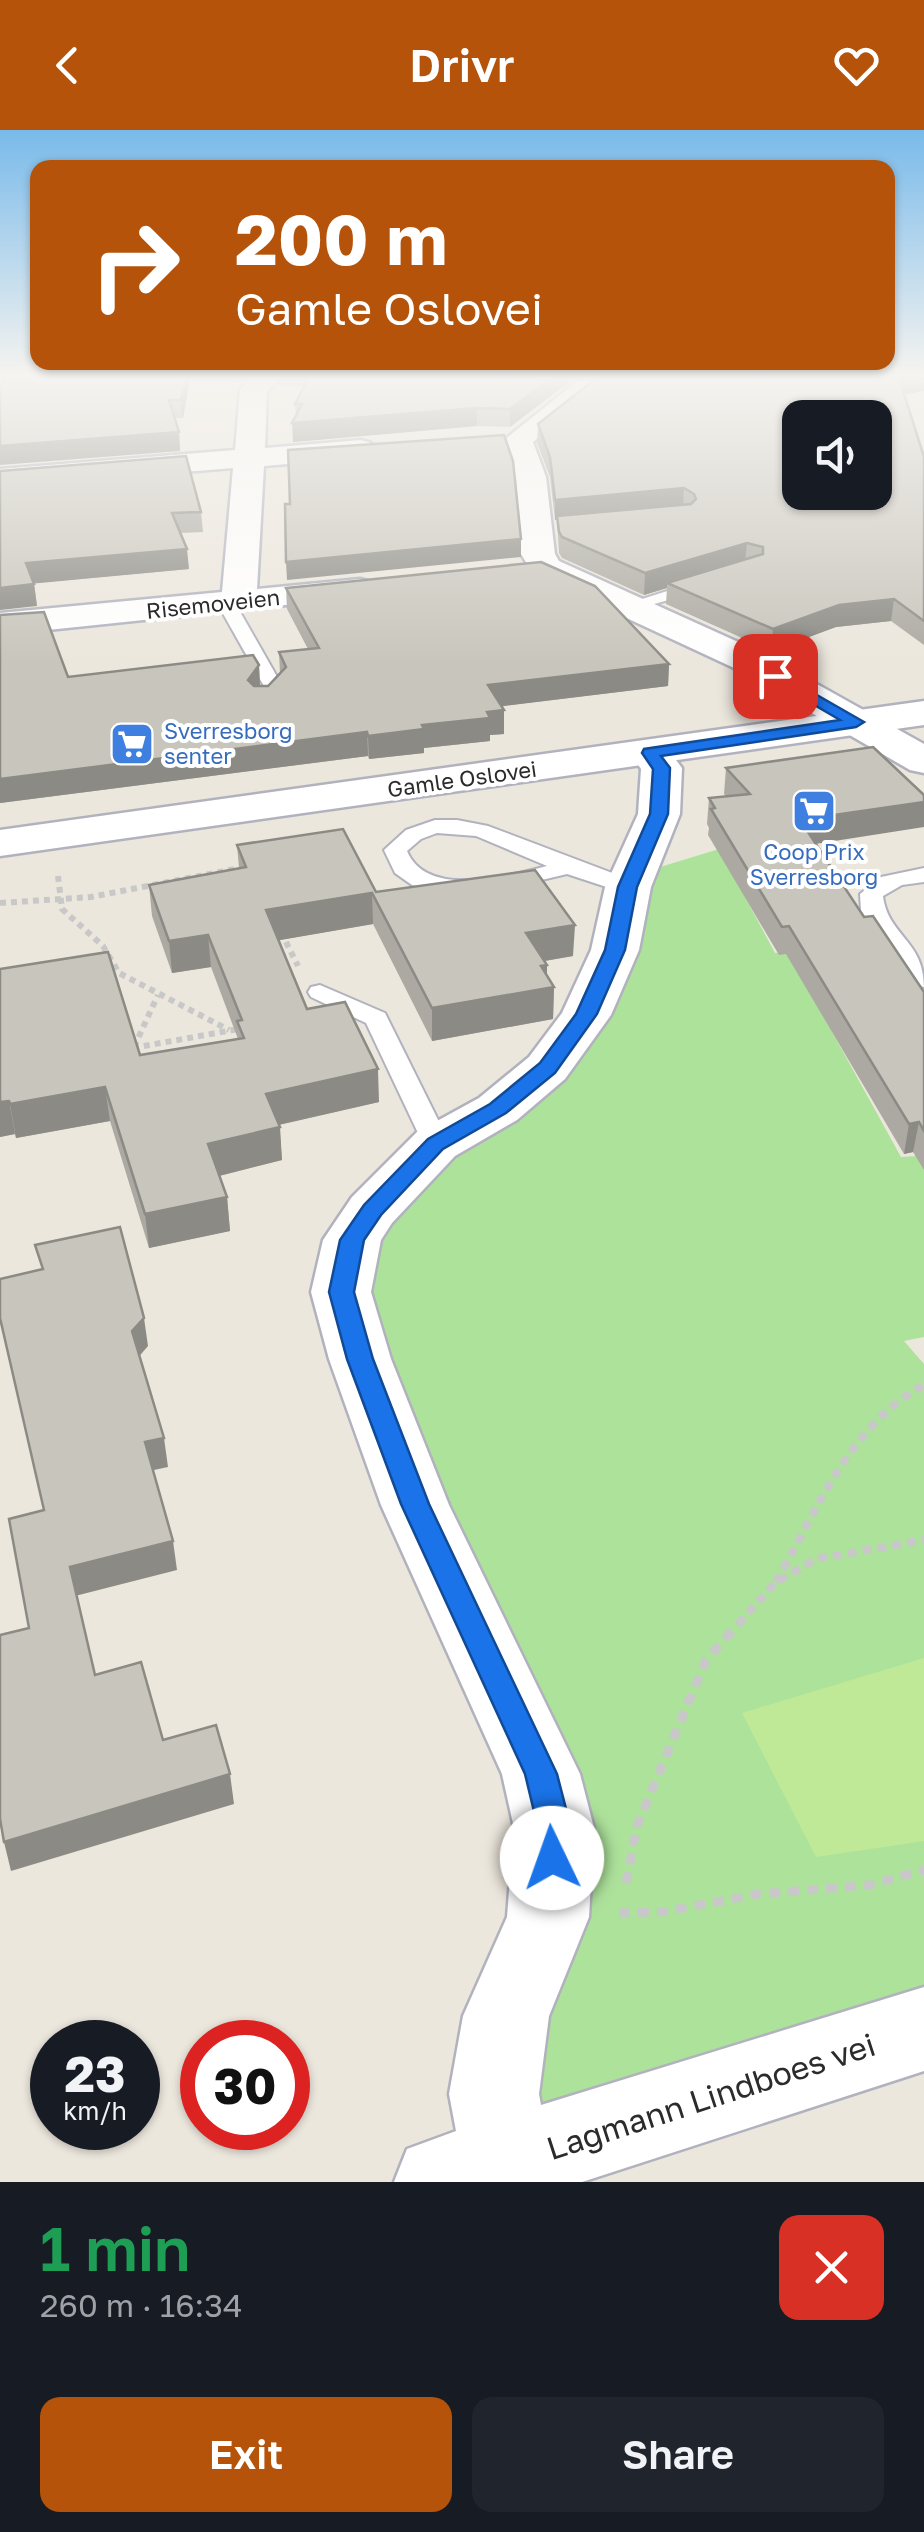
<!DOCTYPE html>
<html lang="en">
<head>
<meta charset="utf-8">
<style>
	:root { --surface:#171b24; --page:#20242c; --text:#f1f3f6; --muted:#9ea1a6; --accent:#b45309 }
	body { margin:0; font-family:"Golos Text",sans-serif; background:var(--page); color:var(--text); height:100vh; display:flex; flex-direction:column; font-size:38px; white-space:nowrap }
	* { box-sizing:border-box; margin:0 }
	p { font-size:32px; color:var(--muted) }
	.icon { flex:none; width:55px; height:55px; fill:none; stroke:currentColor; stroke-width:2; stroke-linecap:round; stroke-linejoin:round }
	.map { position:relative; height:2052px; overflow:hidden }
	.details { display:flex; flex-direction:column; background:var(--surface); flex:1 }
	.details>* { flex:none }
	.hud { position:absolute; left:30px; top:30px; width:865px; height:210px; border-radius:20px; box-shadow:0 2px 8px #0004; background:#b45309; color:#fff; overflow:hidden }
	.tools { position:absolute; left:782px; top:270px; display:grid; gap:20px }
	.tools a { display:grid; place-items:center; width:110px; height:110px; border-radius:20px; background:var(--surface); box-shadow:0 2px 8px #0004; font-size:50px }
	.speed { position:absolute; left:30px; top:1890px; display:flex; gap:20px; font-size:50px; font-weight:700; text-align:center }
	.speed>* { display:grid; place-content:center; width:130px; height:130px; border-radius:50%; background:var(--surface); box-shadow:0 2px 8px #0004; line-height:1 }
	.speed small { font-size:25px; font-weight:400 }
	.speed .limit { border:15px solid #d22; background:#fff; color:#111 }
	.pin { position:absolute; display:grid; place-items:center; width:85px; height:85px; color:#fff; margin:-42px; border-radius:20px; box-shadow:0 5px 15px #0006 }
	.me { position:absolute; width:110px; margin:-55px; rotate:357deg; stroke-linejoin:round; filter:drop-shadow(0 0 8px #0008) }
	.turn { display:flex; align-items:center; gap:35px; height:210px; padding:0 40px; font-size:45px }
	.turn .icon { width:130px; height:130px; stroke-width:2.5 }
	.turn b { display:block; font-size:70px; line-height:85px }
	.round { display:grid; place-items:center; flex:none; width:105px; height:105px; border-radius:20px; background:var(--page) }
	.headline { display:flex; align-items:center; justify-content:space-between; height:170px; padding:0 40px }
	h1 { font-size:60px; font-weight:600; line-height:75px; color:#1e9e55 }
	.action { display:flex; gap:20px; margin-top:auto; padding:20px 40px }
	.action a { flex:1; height:115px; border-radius:20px; background:var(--accent); color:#fff; font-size:40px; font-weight:600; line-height:115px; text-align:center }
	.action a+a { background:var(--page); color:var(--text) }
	header { display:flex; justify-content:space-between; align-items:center; height:130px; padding:0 40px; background:var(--accent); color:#fff; font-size:45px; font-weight:600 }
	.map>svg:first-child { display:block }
	.green { fill:#ade29b }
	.pitch { fill:#bfe997 }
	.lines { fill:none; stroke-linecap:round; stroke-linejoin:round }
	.lane-casing { stroke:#b1b2be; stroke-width:4 }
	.street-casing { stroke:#b1b2be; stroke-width:5 }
	.secondary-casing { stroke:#b1b2be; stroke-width:5 }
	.path-far2 { stroke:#c8c8c8; stroke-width:6; stroke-dasharray:6 5; stroke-linecap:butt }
	.path-far1 { stroke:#c8c8c8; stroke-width:8; stroke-dasharray:9 6; stroke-linecap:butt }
	.path { stroke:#c8c8c8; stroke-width:9; stroke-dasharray:11 8; stroke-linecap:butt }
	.lane { fill:#fff; fill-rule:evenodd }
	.street { fill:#fff; fill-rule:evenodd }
	.secondary { fill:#fff; fill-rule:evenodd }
	.wall { fill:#aca9a2 }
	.shaded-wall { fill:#8c8a84 }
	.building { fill:#c8c5bc; stroke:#8c8a84; stroke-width:2.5; fill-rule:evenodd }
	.route { fill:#1a73e8; stroke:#114b97; stroke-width:2.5 }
	.labels { text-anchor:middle; stroke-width:8; stroke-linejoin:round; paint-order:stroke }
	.far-street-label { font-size:22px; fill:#2b2b2b; stroke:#fff }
	.far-shop-label { font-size:22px; fill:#366cbe; stroke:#fff; text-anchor:start }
	.near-street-label { font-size:32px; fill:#2b2b2b; stroke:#fff }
</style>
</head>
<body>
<header><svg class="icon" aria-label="back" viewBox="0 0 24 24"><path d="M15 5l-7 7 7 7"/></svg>Drivr<svg class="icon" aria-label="heart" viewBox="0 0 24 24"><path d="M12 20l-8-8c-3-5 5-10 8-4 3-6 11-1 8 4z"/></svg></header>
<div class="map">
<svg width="924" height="2052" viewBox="0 0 924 2052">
	<rect width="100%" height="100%" fill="#ece7dd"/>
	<!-- green -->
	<polygon class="green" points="719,719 775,823 788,822 901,1027 917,1026 924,1039 924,1207 904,1211 924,1234 924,1910 505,2033 554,1698 364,1182 372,1080 586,885 634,745"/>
	<!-- pitch -->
	<polygon class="pitch" points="924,1528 924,1711 816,1727 742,1583"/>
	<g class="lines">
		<defs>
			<g id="lane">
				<polygon points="702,450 711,455 708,459 629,481 620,476"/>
				<polygon points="226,468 235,473 284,559 270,575 256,575 253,571 265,558 217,473"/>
				<path d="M435,690h22l31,6 148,56 3,5 -11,7 -61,-20 -68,16 -56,2 -31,-7 -17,-12 -11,-23 22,-20zM437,703l39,3 71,30c-39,10 -120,33 -140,-15l14,-12z"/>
				<path d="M924,738v14l-22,3 -19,11c5,40 41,44 41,91l-9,-2 -54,-74 -1,-17 21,-17z"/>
				<polygon points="320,855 385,883 450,1014 446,1020 426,1020 366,893 311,867 308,862 311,857"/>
			</g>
			<g id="street">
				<polygon points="253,246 281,246 267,262 265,318 361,310 371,313 376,319 371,325 361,328 264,336 257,459 360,449 372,452 377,459 372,466 0,505 0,483 222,462 233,338 0,357 0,339 235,320 240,260"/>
				<polygon points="584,246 614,246 533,312 546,347 555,424 559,431 758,521 924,614 924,643 910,640 732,537 534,445 521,424 516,347 504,310"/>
				<polygon points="650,611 664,614 682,638 680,684 651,757 639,820 611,885 565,949 517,990 455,1026 392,1093 381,1110 371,1162 391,1229 449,1375 580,1644 594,1698 589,1787 549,1886 539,1964 541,1975 924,1857 924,1941 582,2052 394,2052 407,2019 456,2001 449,1964 463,1886 507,1787 514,1698 502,1644 381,1375 329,1229 311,1162 323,1110 352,1067 417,1002 479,968 529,927 562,883 591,820 605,757 638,684 641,639 630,623 636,614"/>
			</g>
			<polygon id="secondary" points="924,571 924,595 0,726 0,700"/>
		</defs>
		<!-- lane casing -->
		<use href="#lane" class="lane-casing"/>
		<!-- street casing -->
		<use href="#street" class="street-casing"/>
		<!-- secondary casing -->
		<use href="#secondary" class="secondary-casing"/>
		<!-- path-far2 -->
		<g class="path-far2">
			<polyline points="58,746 62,779 103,816 119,843 229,900"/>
			<polyline points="0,773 91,767 235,739"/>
			<polyline points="286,812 298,836"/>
			<polyline points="134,917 158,865"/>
			<polyline points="133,918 244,898"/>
		</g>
		<!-- path-far1 -->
		<g class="path-far1">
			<path d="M776,1452c40,-70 74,-158 148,-197"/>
			<polyline points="738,1494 775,1453 816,1429 924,1410"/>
		</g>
		<!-- path -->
		<g class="path">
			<polyline points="626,1753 637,1696 706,1530 740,1492"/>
			<polyline points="619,1783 662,1782 758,1764 870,1755 924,1740"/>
		</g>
		<!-- lane -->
		<use href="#lane" class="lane"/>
		<!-- street -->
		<use href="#street" class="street"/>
		<!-- secondary -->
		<use href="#secondary" class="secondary"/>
	</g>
	<!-- wall -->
	<g class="wall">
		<polygon points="6,246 249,246 242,253 190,249 183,288 175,288 179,302 180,321"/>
		<polygon points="277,246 577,246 510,297 477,296 293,312 296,286 295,274 304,257 278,255"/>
		<polygon points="924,246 924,261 904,264 924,327 924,515 891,491 836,497 771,521 666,474 667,458 644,465 562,428 559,423 557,389 555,390 550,347 537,313 538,294"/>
		<polygon points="0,341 201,382 203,402 180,403 189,439 34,453 37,476"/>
		<polygon points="286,458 669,534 668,556 501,576 504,604 490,605 490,611 424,618 424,623 369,629 368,626 0,673 0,485 68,547 259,535 260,556 268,556 280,544 279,522 308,519 287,479"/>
		<polygon points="726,638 815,714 864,787 924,862 924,1040 913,1022 904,1024 786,824 779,825 708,705 709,698 707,694 709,668 726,666 724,664"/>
		<polygon points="237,715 573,826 545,831 547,835 547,846 554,857 553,889 432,911 373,794 279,810 307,879 379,972 279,995 282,1030 219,1046 227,1067 230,1101 149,1118 110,991 16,1008 15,1004 0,1007 0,839 140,925 238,909 211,837 172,843 152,786 149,755 239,738"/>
	</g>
	<!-- shaded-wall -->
	<g class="shaded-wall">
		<polygon points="186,246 190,246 190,249 183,288 181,270"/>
		<polygon points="554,246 577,246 510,297 510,279"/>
		<polygon points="909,246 924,246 924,261 896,266 899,248"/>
		<polygon points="477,278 477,296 293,312 292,293"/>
		<polygon points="179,302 180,321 0,335 0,316"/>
		<polygon points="684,358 683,378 555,390 555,370"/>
		<polygon points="521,409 521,427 287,450 286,432"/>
		<polygon points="747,413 745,433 667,453 667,458 644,465 645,443"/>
		<polygon points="187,419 189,439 29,454 26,433"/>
		<polygon points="34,454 37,476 0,480 0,458"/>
		<polygon points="894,469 891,491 836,497 771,521 773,499 839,475"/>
		<polygon points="669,534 668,556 488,578 488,555"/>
		<polygon points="259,535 260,557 250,573 248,550"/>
		<polygon points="504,580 504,604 490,605 490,611 424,618 424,623 369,629 368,606"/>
		<polygon points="367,602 368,626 0,673 0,649"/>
		<polygon points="924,672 924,697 796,717 800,690"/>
		<polygon points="372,763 373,794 269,812 266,780"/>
		<polygon points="575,795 573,826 526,834 526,803"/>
		<polygon points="208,805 211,837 172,843 169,811"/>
		<polygon points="547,835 547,858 554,857 553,889 432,911 432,878"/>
		<polygon points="378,939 379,972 269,997 266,964"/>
		<polygon points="105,957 110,991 16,1008 10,974"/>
		<polygon points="9,971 15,1004 0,1007 0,972"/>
		<polygon points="919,992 913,1022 904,1024 909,994"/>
		<polygon points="280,997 282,1030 211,1048 208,1014"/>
		<polygon points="227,1067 230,1101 149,1118 145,1084"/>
		<polygon points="144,1188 148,1216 136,1230 132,1201"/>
		<polygon points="164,1308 168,1337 149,1341 145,1312"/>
		<polygon points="173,1411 177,1440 75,1466 70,1437"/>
		<polygon points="230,1644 234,1674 11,1741 4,1712"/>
	</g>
	<!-- building -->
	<g class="building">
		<polygon points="6,246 186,246 181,270 169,270 179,302 0,316 0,258"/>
		<polygon points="309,246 554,246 510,279 477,278 292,293 302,274 295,274"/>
		<path d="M599,246h310l-10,2 25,79v164l-30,-22 -55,6 -66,24 -106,-46 96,-29v-7l-16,-4 -102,30 -83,-36 -3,-5 -2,-16 134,-12 5,-5 -2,-5 -10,-6 -129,12 -5,-43 -12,-33zM800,288h75v74h-75z"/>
		<polygon points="504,305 513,331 521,409 286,432 285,374 290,374 288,320"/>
		<polygon points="186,326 201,382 172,383 187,419 26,433 34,454 0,458 0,341"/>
		<polygon points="541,432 595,456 669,534 488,555 504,580 487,582 490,588 422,595 424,599 368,606 367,602 0,649 0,485 44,482 68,547 253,525 259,535 248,550 254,556 268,556 286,537 279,522 319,518 286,458"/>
		<polygon points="873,617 924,665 924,672 800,690 864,787 873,786 924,862 924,1001 919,992 909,994 789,796 782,797 711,679 715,678 709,668 750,664 726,638"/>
		<polygon points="343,699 376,762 535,740 575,795 526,803 547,835 541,836 554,857 432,878 372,763 266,780 307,879 345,872 378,939 266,964 280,997 208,1014 227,1067 145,1084 105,957 10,974 9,971 0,972 0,839 108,822 140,925 244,908 237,891 242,890 208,805 169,811 149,755 246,737 237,715"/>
		<polygon points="120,1097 144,1188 132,1201 164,1308 145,1312 173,1411 70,1437 95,1545 141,1532 163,1610 216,1595 230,1644 4,1712 0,1689 0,1505 29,1498 9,1389 44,1380 0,1188 0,1149 43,1139 35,1115"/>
	</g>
	<!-- sky -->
	<linearGradient id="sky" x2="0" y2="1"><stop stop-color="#79baea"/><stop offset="0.46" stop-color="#f6f4f0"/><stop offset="1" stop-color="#f6f4f0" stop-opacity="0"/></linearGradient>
	<rect width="924" height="534" fill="url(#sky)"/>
	<!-- route -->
	<polygon class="route" points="775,541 864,592 856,597 661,626 670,638 668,684 637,757 625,820 597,884 555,943 506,983 443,1019 381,1085 364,1110 354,1162 373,1229 429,1374 557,1644 571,1698 569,1728 564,1739 552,1743 540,1739 535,1728 538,1698 525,1644 401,1374 347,1229 329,1162 340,1110 364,1075 428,1009 490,974 540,933 576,884 605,820 618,757 650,684 653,639 642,623 644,619 840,590 770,549 767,546"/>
	<!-- icons -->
	<defs>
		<symbol id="supermarket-square" viewBox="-11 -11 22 22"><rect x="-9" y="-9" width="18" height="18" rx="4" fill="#3f7fe0" stroke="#fff"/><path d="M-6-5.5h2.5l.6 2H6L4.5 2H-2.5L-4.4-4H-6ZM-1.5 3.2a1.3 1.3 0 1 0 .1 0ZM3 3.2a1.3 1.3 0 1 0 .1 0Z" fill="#fff"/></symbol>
	</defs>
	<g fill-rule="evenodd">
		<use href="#supermarket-square" x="107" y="589" width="50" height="50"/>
		<use href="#supermarket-square" x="789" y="656" width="50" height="50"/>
	</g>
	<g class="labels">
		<!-- far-street labels -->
		<g class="far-street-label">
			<text transform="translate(213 474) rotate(-6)" y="8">Risemoveien</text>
			<text transform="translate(462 649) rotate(-8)" y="8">Gamle Oslovei</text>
		</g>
		<!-- far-shop labels -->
		<g class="far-shop-label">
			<text x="164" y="609">Sverresborg<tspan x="164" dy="25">senter</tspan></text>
			<text x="814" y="730" text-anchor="middle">Coop Prix<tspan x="814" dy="25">Sverresborg</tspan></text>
		</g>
		<!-- near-street labels -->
		<g class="near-street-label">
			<text transform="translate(711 1967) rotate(-18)" y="11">Lagmann Lindboes vei</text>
		</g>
	</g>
</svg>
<div class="tools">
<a><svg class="icon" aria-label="sound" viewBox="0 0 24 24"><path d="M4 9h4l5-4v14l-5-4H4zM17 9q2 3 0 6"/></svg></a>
</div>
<div class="speed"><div>23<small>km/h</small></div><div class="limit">30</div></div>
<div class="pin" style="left:775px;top:546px;background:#d93025"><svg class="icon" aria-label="arrive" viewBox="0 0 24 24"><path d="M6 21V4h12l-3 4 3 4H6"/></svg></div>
<svg class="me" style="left:552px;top:1728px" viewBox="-20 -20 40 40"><circle r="19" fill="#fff"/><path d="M0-13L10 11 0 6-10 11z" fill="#1a73e8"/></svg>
<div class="hud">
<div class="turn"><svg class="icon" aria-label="right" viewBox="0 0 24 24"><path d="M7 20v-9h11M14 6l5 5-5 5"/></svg><div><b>200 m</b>Gamle Oslovei</div></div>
</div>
</div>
<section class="details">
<div class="headline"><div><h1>1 min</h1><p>260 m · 16:34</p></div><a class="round" style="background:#d93025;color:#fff"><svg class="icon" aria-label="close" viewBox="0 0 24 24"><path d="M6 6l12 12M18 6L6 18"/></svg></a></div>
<div class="action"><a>Exit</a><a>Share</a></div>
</section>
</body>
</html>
